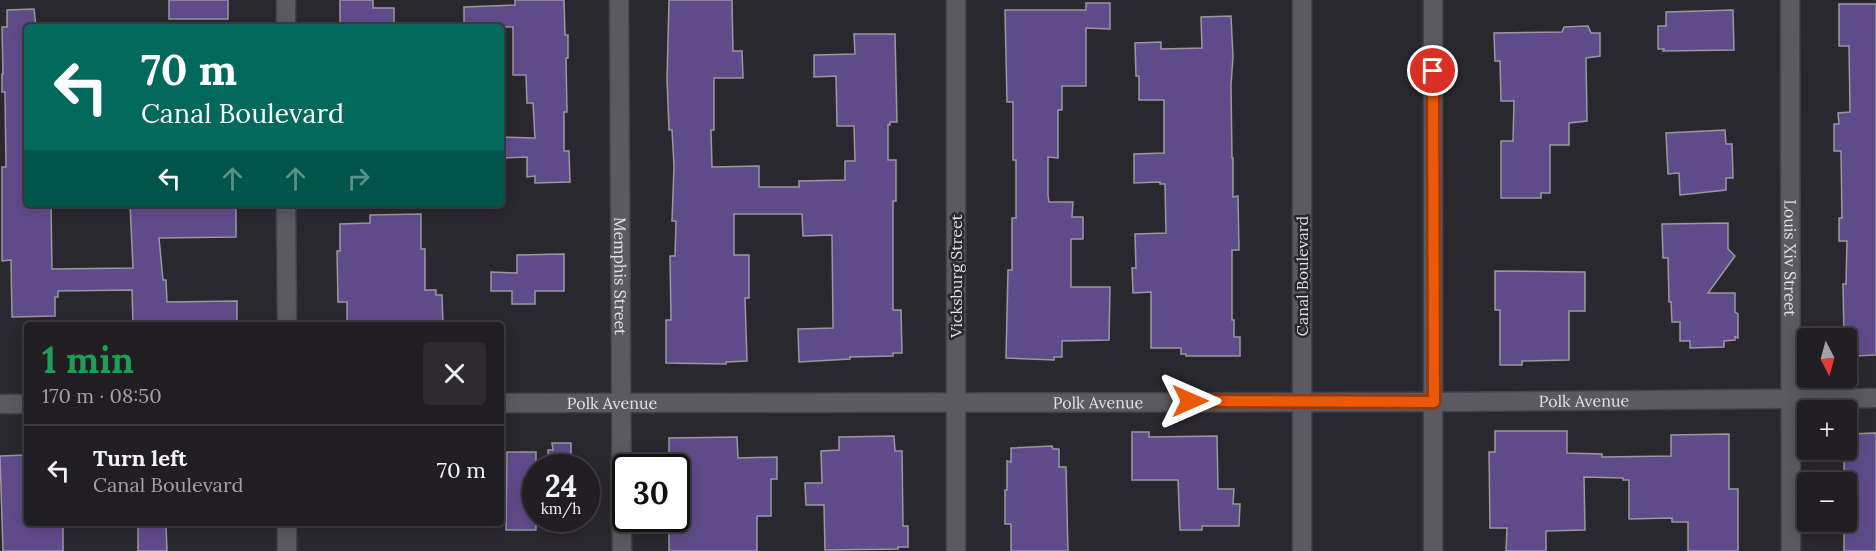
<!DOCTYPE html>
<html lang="en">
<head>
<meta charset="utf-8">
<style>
	:root { --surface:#201e23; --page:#2d2b30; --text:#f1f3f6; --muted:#a2a2a6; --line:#3d3c41 }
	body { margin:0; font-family:Lora,serif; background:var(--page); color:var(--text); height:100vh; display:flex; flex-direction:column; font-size:22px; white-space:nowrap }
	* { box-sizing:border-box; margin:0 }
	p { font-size:20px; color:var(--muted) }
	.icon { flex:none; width:33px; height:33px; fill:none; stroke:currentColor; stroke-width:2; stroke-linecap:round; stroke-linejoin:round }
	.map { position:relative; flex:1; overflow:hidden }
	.panel { position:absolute; left:24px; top:322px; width:480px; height:204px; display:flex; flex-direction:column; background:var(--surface); border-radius:6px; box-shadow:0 3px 15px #0003,0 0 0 2px var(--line) }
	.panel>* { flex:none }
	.top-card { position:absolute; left:24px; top:24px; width:480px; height:183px; border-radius:6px; box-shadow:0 3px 15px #0003,0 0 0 2px var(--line); background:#00695c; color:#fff; overflow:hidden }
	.needle { width:39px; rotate:174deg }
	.buttons { position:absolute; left:1797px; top:328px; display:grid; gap:12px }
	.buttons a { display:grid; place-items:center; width:60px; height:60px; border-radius:6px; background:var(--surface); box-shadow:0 3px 15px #0003,0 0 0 2px var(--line); font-size:30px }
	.speed { position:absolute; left:522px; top:454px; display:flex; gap:12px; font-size:30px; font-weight:700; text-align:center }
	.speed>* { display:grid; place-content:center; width:78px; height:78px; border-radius:50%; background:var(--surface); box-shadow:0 3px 15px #0003,0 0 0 2px var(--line); line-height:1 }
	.speed small { font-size:15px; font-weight:400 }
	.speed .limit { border:3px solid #111; border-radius:9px; background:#fff; color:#111 }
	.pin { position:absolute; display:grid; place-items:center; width:51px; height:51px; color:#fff; margin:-26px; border:3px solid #fff; border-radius:50%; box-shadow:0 2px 6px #0007 }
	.me { position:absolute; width:66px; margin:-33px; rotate:90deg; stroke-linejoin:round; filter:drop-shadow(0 0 4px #0008) }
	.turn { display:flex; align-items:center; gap:21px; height:126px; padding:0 18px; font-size:27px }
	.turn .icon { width:78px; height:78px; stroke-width:2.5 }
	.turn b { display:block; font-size:42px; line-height:51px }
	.lanes { display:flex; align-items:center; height:57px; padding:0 18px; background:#0003; justify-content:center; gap:30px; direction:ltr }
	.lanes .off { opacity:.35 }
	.round { display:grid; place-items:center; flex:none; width:63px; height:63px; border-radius:6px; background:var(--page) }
	.head { display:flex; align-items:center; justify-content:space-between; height:102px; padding:0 18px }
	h1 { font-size:36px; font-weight:700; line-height:45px; color:#1e9e55 }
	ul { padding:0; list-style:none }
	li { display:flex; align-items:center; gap:18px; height:90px; padding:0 18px; border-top:2px solid var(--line) }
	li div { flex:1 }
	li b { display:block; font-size:22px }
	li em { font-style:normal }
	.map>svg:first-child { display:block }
	.building { fill:#604b8a; stroke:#9997a0; stroke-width:1.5 }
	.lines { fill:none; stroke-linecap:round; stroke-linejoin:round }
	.street-casing { stroke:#444349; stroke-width:21 }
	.secondary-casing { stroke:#444349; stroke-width:21 }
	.street { stroke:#5b5961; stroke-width:18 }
	.secondary { stroke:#5b5961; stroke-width:18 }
	.route-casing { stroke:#983908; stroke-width:15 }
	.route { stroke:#ea580c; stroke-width:10 }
	.labels { text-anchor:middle; stroke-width:5; stroke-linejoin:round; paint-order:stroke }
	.street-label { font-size:16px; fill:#e3e2e7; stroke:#2a282f }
</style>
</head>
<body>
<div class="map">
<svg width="1876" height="551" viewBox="0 0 1876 551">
	<rect width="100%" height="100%" fill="#2a282f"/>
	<!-- building -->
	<g class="building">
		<rect x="169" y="0" width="59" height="19"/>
		<polygon points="340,0 373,0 373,8 394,8 394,27 340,27"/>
		<polygon points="515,0 564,0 565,35 568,35 568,58 566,58 567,112 564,112 564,151 569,151 570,182 535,183 535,176 527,177 527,157 503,158 503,137 535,138 533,103 527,103 526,75 513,75 513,27 464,27 464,7 515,5"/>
		<polygon points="669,0 732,0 733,51 742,51 743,78 714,78 714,130 711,130 712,167 759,166 759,187 799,187 799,181 845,180 845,161 855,161 854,126 837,126 836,76 814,77 814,55 855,54 854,34 895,34 897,122 890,122 890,125 888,125 888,160 896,160 896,201 893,201 893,310 901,310 902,353 893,353 893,356 850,357 850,359 799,362 798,329 833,328 832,235 803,236 802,214 734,214 734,255 749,255 749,298 745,298 747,361 726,362 726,364 666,363 666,320 671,320 670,256 675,256 676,221 672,221 674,166 672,130 669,130 667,79"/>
		<polygon points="1086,3 1110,3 1110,29 1086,28 1086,86 1062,86 1062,110 1058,110 1058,158 1048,157 1048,195 1049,202 1073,202 1072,217 1083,217 1083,239 1071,239 1071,287 1110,287 1109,340 1062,341 1062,357 1054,357 1054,360 1006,358 1008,270 1012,270 1012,218 1016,218 1016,160 1013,160 1013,102 1007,102 1005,10 1086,10"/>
		<polygon points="1839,4 1876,4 1876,355 1855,356 1855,353 1847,353 1846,339 1844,339 1843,284 1846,284 1847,241 1839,241 1839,218 1842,218 1841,151 1834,151 1834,124 1839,124 1838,113 1850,112 1849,46 1839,46"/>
		<polygon points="34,9 36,27 27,27 27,204 51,204 52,269 133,268 130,204 236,204 236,237 159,238 163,280 166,280 167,302 237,301 237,322 231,322 231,326 133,326 132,290 58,291 58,297 55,297 55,316 12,317 11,260 2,261 2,167 6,167 5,92 2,92 2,74 3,74 2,27 7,27 7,10"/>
		<polygon points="1733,10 1734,50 1663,51 1664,49 1658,49 1658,26 1666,26 1666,12"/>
		<polygon points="1231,16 1233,57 1231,85 1232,158 1233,158 1233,197 1238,196 1239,250 1232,250 1232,320 1234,320 1234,337 1240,337 1240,356 1186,356 1186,354 1181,354 1181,348 1151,348 1151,292 1133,293 1132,268 1136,268 1135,234 1166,233 1165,184 1160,184 1160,182 1134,183 1134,154 1164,153 1164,100 1139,100 1139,76 1136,76 1135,43 1161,42 1161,49 1202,48 1201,17"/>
		<polygon points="1588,26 1591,33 1600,33 1600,56 1586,58 1587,121 1569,123 1569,145 1550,145 1550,193 1541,193 1541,198 1501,198 1501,141 1513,141 1514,101 1501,101 1500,61 1495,61 1494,33 1562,32 1564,27"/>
		<polygon points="1725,130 1726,144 1732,144 1733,178 1726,178 1726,190 1680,195 1679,173 1668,174 1666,133"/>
		<polygon points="421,214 421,249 425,249 425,290 436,290 436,295 442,295 443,326 347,326 347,302 338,302 337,251 340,251 340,224 370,223 370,215"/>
		<polygon points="1728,223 1728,249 1735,256 1708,293 1735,293 1735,312 1738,314 1738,338 1735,337 1735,340 1724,341 1724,347 1690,348 1690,341 1680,341 1680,322 1672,322 1671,302 1669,302 1668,258 1663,258 1662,224"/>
		<polygon points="564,254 564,291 535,291 535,304 512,304 512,291 491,291 491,272 517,273 517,255"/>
		<polygon points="1495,271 1585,272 1585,311 1569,311 1569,360 1522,361 1522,365 1500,365 1500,310 1495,310"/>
		<polygon points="1495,431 1567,431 1567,453 1602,454 1602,457 1671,456 1671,435 1729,434 1729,489 1738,489 1738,551 1688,551 1688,522 1672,522 1672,518 1629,519 1629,480 1623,480 1623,478 1584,477 1585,530 1546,531 1546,551 1506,551 1507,528 1490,528 1489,452 1495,452"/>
		<polygon points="1132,432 1149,432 1149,437 1217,436 1218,489 1234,489 1233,504 1240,504 1239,526 1202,526 1202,530 1180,530 1178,480 1132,480"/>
		<polygon points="1876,433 1876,551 1844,551 1844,522 1846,522 1846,471 1844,471 1844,451 1846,451 1846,434"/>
		<polygon points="894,436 895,451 902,451 903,526 908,526 908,547 898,547 898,549 825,550 824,505 806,505 805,483 822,483 821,451 839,450 839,437"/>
		<polygon points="737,437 738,458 777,457 777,479 771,479 771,516 757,516 757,551 669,551 669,526 676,526 676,468 669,468 669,438"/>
		<polygon points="552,443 571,443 571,468 548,468 548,450 553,450"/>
		<polygon points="1052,446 1053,449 1059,449 1059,467 1066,467 1068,551 1011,551 1011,524 1005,524 1005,490 1007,490 1007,461 1011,462 1011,448"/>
		<polygon points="507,452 536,452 536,530 506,530"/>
		<polygon points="27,455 27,524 63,524 63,551 3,551 0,456"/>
		<polygon points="138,524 166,524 167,551 138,551"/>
	</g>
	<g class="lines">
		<defs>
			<g id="street">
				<polyline points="286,0 286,27"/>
				<path id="s1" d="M619,0l3,551"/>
				<polyline points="956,0 956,551"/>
				<path id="s2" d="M1790,0l1,551"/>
				<polyline points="286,204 287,326"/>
				<path id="s3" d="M501,403l933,-1 442,-4"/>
				<polyline points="0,404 27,404"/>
				<polyline points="287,524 287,551"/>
			</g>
			<g id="secondary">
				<polyline points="1433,0 1433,551"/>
				<polyline points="1302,551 1302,0"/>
			</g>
		</defs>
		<!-- street casing -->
		<use href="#street" class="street-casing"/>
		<!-- secondary casing -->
		<use href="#secondary" class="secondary-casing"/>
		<!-- street -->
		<use href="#street" class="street"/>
		<!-- secondary -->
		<use href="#secondary" class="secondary"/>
	</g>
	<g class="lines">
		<defs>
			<polyline id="route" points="1190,401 1434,402 1433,71"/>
		</defs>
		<!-- route casing -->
		<use href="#route" class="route-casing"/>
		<!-- route -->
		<use href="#route" class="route"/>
	</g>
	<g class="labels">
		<!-- street labels -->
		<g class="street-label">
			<text dy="6" stroke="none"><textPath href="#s2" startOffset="258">Louis Xiv Street</textPath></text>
			<text dy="6" stroke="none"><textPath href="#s1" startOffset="276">Memphis Street</textPath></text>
			<text transform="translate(956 276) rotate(-90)" y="6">Vicksburg Street</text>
			<text transform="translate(1302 276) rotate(-90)" y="6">Canal Boulevard</text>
			<text dy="6" stroke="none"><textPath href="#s3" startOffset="1083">Polk Avenue</textPath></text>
			<text dy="6" stroke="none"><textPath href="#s3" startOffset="597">Polk Avenue</textPath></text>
			<text dy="6" stroke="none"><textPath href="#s3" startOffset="111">Polk Avenue</textPath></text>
		</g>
	</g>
</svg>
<div class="buttons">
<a><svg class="needle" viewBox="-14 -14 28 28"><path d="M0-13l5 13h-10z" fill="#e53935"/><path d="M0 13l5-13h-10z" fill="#a2a2a6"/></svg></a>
<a>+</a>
<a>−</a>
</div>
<div class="speed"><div>24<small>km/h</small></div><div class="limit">30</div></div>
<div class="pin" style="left:1433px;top:71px;background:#d93025"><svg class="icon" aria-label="arrive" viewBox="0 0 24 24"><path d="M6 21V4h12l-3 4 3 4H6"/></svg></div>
<svg class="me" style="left:1190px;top:401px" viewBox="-20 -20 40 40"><path d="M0-17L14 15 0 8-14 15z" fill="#ea580c" stroke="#fff" stroke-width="4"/></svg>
<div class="top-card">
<div class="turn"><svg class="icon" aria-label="left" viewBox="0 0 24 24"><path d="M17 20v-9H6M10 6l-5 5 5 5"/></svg><div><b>70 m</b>Canal Boulevard</div></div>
<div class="lanes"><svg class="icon" aria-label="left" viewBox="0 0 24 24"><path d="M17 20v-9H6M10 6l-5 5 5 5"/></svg><svg class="icon off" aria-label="ahead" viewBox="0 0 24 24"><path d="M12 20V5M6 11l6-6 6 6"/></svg><svg class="icon off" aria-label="ahead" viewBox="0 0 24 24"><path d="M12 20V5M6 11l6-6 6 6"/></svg><svg class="icon off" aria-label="right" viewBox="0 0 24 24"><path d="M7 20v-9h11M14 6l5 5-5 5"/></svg></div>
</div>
<section class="panel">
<div class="head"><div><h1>1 min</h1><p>170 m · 08:50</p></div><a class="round"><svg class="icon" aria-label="close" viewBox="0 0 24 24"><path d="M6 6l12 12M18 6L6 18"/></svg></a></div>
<ul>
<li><svg class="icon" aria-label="left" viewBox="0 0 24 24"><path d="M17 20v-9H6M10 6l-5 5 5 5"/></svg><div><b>Turn left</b><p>Canal Boulevard</p></div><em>70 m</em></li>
</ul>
</section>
</div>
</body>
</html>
